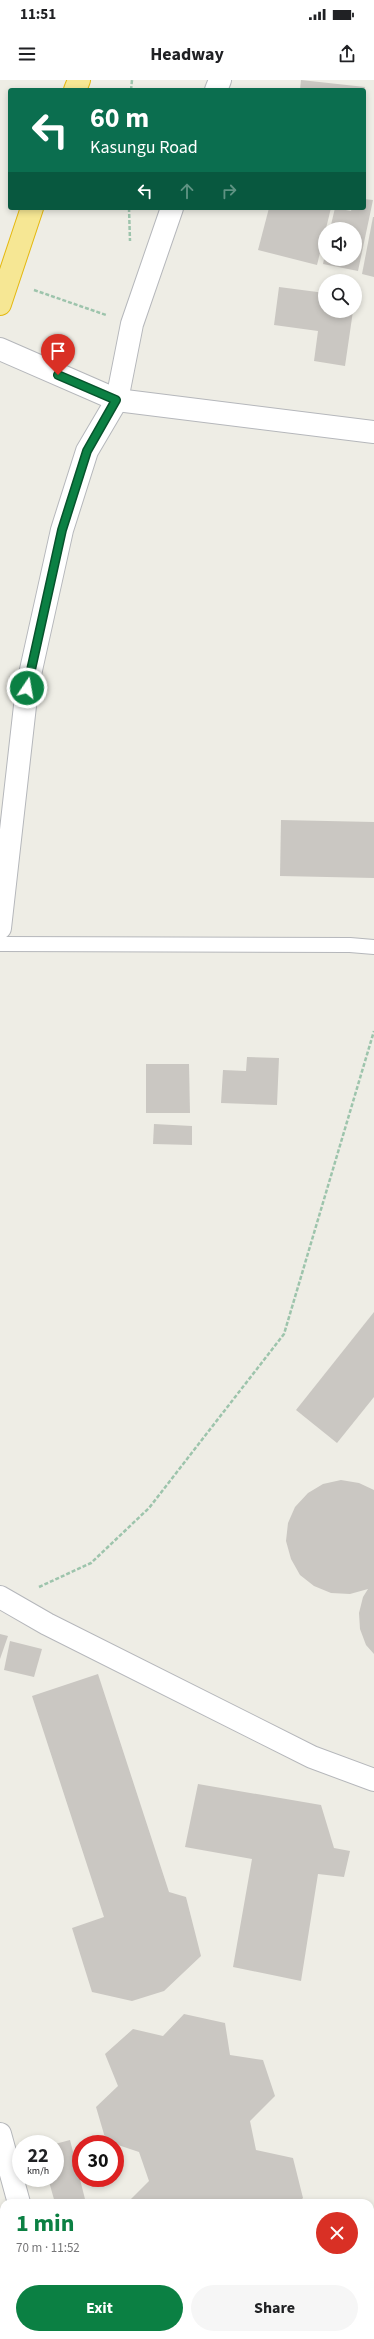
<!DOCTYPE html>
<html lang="en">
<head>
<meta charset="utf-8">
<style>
	:root { --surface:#fff; --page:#f6f6f6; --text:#202124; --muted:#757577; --accent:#0b8043 }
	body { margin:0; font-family:"Source Sans 3",sans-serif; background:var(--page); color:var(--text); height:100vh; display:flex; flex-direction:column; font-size:15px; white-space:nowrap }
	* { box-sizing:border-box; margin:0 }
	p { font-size:13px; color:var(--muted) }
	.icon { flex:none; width:22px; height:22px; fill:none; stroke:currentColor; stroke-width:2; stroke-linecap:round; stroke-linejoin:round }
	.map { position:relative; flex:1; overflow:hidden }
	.panel { position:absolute; left:0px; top:2119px; width:374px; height:140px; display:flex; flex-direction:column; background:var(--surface); border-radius:12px 12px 0 0; box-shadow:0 2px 6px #0003 }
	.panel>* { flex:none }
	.top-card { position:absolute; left:8px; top:8px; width:358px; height:122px; border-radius:4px; box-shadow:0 2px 6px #0003; background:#0b6e4f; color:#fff; overflow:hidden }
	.fabs { position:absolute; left:318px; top:142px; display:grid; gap:8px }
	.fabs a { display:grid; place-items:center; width:44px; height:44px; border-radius:50%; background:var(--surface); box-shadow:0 2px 6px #0003; font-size:20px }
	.speed { position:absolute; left:12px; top:2055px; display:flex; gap:8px; font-size:20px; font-weight:700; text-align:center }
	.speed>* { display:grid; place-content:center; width:52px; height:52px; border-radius:50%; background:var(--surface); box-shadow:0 2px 6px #0003; line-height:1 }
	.speed small { font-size:10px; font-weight:400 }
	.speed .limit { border:6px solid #d22; background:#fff; color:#111 }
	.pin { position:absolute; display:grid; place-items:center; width:34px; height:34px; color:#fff; margin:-41px -17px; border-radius:50% 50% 50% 0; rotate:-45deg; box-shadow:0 0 4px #0007 }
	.pin .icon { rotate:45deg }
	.me { position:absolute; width:44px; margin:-22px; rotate:12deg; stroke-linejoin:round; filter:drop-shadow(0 0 3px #0008) }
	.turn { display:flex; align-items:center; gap:14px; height:84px; padding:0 16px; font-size:18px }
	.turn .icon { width:52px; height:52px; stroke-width:2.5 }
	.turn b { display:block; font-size:28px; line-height:34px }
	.lanes { display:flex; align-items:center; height:38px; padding:0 16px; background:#0003; justify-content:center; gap:20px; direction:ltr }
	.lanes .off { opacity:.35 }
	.round { display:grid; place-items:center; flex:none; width:42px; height:42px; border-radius:21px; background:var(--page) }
	.overview { display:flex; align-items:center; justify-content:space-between; height:68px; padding:0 16px }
	h1 { font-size:24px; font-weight:700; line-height:30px; color:var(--accent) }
	.action { display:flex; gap:8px; margin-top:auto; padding:8px 16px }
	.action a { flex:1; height:46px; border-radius:24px; background:var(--accent); color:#fff; font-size:16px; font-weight:700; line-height:46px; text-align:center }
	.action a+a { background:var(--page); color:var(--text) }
	.status { display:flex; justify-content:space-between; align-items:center; height:28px; padding:0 20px; background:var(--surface); direction:ltr }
	.status svg { height:11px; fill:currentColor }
	header { display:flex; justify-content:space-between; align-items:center; height:52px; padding:0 16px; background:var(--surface); font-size:18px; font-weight:700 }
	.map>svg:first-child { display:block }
	.building { fill:#cac7c2 }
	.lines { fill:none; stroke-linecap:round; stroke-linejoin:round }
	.lane-casing { stroke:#b5b7bb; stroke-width:16 }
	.street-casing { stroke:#b5b7bb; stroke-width:24 }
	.highway-casing { stroke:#e4b80f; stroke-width:24 }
	.path { stroke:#9dc4ac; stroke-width:2.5; stroke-dasharray:4 2; stroke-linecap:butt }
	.lane { stroke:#fff; stroke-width:14 }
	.street { stroke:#fff; stroke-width:22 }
	.highway { stroke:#f6e794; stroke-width:22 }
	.route-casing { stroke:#07532c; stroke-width:10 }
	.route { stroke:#0b8043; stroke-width:7 }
</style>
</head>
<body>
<div class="status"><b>11:51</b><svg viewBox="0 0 49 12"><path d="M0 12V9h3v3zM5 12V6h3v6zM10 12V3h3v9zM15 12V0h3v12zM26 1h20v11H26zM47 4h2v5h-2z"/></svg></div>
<header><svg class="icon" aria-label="menu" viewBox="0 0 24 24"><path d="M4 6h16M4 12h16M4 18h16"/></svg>Headway<svg class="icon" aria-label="share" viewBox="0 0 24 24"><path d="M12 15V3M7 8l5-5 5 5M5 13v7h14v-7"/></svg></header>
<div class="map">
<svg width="374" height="2259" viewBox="0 0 374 2259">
	<rect width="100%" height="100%" fill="#eeede5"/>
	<!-- building -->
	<g class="building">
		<polygon points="301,0 365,7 364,10 300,10"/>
		<polygon points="364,119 373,120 358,191 323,184 324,179 355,179 355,149 330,149 335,128 351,131 352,128 364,128"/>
		<polygon points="269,128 331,128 317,185 258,170"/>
		<polygon points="373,137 374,137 374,197 362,194"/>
		<polygon points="279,207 325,213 325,231 353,231 345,286 314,281 318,251 274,245"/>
		<polygon points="281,740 374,742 374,798 280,796"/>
		<polygon points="247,977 279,978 277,1025 221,1023 223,990 246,991"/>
		<polygon points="146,984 189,984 190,1033 146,1033"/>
		<polygon points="154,1044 192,1046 192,1065 153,1064"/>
		<polygon points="374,1232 374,1317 337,1363 296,1330"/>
		<polygon points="341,1400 359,1403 374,1410 374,1574 366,1565 360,1549 359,1533 363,1517 368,1509 350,1514 331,1513 314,1506 300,1495 291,1479 286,1461 288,1443 295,1427 308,1413 323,1404"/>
		<polygon points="0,1554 8,1556 0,1579"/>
		<polygon points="10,1561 42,1569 34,1597 4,1590"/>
		<polygon points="98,1594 169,1812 186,1817 201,1876 164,1911 132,1921 92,1912 72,1848 104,1837 32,1616"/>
		<polygon points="198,1704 321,1725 334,1768 350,1771 344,1797 318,1794 301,1901 233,1887 252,1779 185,1767"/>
		<polygon points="184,1934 225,1943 230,1975 263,1980 275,2016 250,2041 256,2070 293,2078 303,2118 298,2123 127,2123 149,2101 139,2072 106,2061 96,2027 118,2006 105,1974 133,1949 163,1956"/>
		<polygon points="70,2060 86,2123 55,2123 48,2098 55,2098 55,2064"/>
	</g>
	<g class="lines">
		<defs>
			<polyline id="lane" points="0,864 350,865 374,867"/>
			<g id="street">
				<polyline points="216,10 220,0"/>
				<polyline points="0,269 117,320 374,352"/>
				<polyline points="0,848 27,608 62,450 87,371 117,320 132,244 172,128"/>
				<polyline points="0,1517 47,1544 312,1677 374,1700"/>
				<polyline points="0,2054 19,2123"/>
				<polyline points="44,2259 45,2255"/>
			</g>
			<g id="highway">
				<polyline points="75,10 79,0"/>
				<polyline points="0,224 32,128"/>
				<polyline points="0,2228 4,2239"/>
				<polyline points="10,2255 11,2259"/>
			</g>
		</defs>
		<!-- lane casing -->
		<use href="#lane" class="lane-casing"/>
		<!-- street casing -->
		<use href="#street" class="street-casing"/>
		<!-- highway casing -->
		<use href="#highway" class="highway-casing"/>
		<!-- path -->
		<g class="path">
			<polyline points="131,10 132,0"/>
			<polyline points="129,128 130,161"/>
			<polyline points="34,210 106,235"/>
			<polyline points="39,1507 91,1483 149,1428 284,1254 374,951"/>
		</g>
		<!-- lane -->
		<use href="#lane" class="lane"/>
		<!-- street -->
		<use href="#street" class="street"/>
		<!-- highway -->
		<use href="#highway" class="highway"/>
	</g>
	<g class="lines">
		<defs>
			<polyline id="route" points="27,608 62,450 87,371 116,320 58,295"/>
		</defs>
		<!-- route casing -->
		<use href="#route" class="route-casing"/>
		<!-- route -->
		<use href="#route" class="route"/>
	</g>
</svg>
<div class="fabs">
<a><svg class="icon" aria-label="sound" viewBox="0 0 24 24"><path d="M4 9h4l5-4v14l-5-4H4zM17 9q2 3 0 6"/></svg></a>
<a><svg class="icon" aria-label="search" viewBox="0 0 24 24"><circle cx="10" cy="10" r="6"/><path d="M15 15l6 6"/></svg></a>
</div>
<div class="speed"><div>22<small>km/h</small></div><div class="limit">30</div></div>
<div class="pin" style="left:58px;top:295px;background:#d93025"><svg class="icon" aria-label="arrive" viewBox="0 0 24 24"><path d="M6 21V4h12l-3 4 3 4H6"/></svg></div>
<svg class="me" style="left:27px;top:608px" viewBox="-20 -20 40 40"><circle r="17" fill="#0b8043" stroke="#fff" stroke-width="3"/><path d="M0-11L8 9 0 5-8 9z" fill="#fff"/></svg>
<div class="top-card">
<div class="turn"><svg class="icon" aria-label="left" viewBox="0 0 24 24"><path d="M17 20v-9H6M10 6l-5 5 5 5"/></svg><div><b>60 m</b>Kasungu Road</div></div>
<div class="lanes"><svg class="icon" aria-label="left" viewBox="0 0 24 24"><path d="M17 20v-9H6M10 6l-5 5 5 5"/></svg><svg class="icon off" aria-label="ahead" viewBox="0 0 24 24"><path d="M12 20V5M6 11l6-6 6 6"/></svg><svg class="icon off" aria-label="right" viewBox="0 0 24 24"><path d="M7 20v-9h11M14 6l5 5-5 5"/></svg></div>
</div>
<section class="panel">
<div class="overview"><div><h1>1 min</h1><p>70 m · 11:52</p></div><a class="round" style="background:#d93025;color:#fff"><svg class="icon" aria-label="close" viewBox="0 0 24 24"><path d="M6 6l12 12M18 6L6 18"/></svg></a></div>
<div class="action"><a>Exit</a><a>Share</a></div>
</section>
</div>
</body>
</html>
